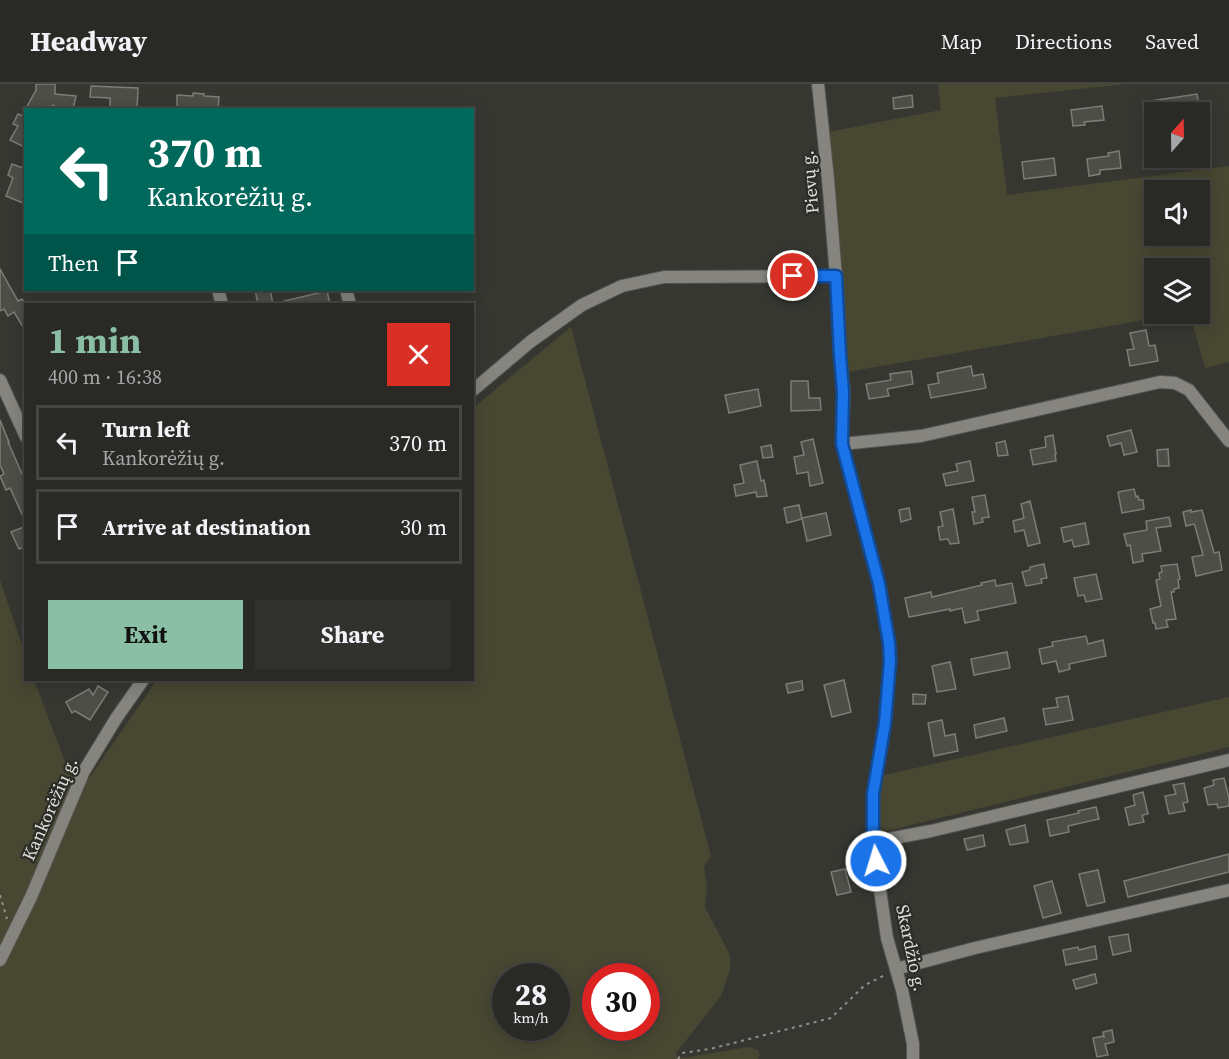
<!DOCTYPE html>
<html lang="en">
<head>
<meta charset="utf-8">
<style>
	:root { --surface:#292926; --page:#31312e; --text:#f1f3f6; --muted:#a5a6a7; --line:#454543; --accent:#8abfa5 }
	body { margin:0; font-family:"Source Serif 4",serif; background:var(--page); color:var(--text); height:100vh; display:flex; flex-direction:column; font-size:22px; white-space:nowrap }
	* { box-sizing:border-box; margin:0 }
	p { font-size:20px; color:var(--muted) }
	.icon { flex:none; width:33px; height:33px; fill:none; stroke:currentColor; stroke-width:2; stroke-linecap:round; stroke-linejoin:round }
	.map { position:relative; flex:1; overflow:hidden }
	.panel { position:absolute; left:24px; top:219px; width:450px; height:378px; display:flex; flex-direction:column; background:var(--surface); border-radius:0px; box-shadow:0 3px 15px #0003,0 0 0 2px var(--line) }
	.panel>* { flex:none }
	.hud { position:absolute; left:24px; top:24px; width:450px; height:183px; border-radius:0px; box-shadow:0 3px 15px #0003,0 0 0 2px var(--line); background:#00695c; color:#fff; overflow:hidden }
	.needle { width:39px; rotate:20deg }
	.tools { position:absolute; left:1144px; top:18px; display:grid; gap:12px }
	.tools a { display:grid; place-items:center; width:66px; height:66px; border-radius:0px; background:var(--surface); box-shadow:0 3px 15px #0003,0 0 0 2px var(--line); font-size:30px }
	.speed { position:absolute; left:492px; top:879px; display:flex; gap:12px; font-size:30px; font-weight:700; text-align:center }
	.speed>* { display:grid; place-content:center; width:78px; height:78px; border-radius:50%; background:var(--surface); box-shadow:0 3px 15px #0003,0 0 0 2px var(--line); line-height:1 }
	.speed small { font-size:15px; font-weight:400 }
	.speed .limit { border:9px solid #d22; background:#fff; color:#111 }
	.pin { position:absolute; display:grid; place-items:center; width:51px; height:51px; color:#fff; margin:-26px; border:3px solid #fff; border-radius:50%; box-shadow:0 2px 6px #0007 }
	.me { position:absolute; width:66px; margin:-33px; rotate:355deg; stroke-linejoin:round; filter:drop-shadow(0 0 4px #0008) }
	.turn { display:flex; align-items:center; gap:21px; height:126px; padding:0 24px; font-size:27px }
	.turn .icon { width:78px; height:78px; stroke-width:2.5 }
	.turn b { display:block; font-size:42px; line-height:51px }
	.then { display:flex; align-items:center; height:57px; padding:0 24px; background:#0003; gap:12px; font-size:22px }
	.round { display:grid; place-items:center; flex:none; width:63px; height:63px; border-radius:0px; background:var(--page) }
	.head { display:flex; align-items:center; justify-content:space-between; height:102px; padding:0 24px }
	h1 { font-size:36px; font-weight:700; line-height:45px; color:var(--accent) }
	.cta { display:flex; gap:12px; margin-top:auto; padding:12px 24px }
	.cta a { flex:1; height:69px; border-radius:0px; background:var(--accent); color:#111; font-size:24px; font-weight:700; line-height:69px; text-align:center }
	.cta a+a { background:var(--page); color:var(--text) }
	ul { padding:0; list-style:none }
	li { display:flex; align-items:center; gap:18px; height:75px; margin:0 12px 9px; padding:0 12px; border:3px solid var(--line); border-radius:0px }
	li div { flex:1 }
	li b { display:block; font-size:22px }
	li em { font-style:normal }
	header { display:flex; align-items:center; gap:36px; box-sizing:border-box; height:84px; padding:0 30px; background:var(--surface); border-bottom:2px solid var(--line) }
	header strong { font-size:28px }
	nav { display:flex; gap:33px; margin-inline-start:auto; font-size:21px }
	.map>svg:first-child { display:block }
	.green { fill:#484732; fill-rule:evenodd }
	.building { fill:#4e4e48; stroke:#7d7d77; stroke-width:1.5 }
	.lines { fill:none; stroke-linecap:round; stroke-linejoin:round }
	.minor-casing { stroke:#555450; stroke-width:14 }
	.path { stroke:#8f8f8b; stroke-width:2; stroke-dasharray:3 4.5; stroke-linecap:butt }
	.minor { stroke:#85847e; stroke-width:12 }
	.route-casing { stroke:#114b97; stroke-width:15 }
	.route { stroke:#1a73e8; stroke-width:10 }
	.labels { text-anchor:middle; stroke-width:4.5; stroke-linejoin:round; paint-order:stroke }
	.street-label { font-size:18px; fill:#dfdfdc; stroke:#2d2d28 }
</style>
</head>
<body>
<header>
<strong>Headway</strong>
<nav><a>Map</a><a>Directions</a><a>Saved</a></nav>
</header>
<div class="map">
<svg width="1229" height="975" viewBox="0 0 1229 975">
	<rect width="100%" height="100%" fill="#373732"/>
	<!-- green -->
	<g class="green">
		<path d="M938,0h189l-132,14 12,97 222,-29v196l-24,6 -15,-54h10v-46h-45v46h24l-332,58 -19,-240 113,-22zM1155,106h45v46h-45z"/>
		<path d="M571,243l140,529 -7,11 3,19 -2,21 25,48v15l-9,26 -45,57 1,4 5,1 66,-11 10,3 2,5 -2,4h-758v-479l25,74 1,26h8l35,92 18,9 70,-101h315l1,-272zM506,892h50v52h-50zM596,892h50v52h-50z"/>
		<polygon points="1229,613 1229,663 879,749 879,718 884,691"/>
	</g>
	<!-- building -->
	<g class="building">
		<polygon points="36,0 55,0 55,10 76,12 73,26 60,26 53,21 50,26 25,26 36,6"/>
		<polygon points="91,2 138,4 137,26 110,26 110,14 90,13"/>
		<polygon points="193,9 204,10 204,12 219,13 218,26 177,25 177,11 193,12"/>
		<polygon points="1197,10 1200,28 1152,28 1151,17"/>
		<polygon points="912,11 913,23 894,25 893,14"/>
		<polygon points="1102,22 1104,36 1084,38 1085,41 1073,42 1071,26"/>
		<polygon points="26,27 26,64 10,56 18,42 13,40 18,30 23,32"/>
		<polygon points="1119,67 1121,84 1100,86 1100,90 1089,92 1087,75 1109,72 1108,69"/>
		<polygon points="1054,74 1056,91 1024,95 1022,78"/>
		<polygon points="12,80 26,85 26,112 23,119 6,112 13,94 8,91"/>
		<polygon points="0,185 18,217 22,215 26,222 26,248 14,228 8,232 4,225 0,227"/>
		<polygon points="255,206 270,206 273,220 258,220"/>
		<polygon points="327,207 330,220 284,220 284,217"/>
		<polygon points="1146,246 1149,262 1155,261 1158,277 1130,282 1127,266 1134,265 1130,249"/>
		<polygon points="971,282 973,292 983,290 986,304 931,314 928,301 939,299 937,289"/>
		<polygon points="911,287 913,300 887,305 889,312 869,315 866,300 891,296 890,290"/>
		<polygon points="791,297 808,297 809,314 820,314 821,326 791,327"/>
		<polygon points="758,305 761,322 729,329 725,311"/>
		<polygon points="0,336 9,358 8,358 26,399 26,439 10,404 6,406 0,392 4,390 0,381"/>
		<polygon points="1131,346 1137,368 1124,371 1121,359 1110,362 1107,352"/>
		<polygon points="1053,351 1056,370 1055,370 1056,377 1033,381 1030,366 1046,363 1045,353"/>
		<polygon points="813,355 823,399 810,402 808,388 797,390 794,373 804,371 801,358"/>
		<polygon points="1005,357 1008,371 998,372 996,359"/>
		<polygon points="771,361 773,373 763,374 761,363"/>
		<polygon points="1168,365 1169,382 1158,382 1157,366"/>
		<polygon points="757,377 761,397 764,396 767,412 757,413 756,408 736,412 734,401 744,399 740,381"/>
		<polygon points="970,377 974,397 946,402 943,390 958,387 956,380"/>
		<polygon points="1134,405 1136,413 1138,412 1139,416 1143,416 1144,425 1122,429 1118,408"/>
		<polygon points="985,411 989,433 982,434 983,438 974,440 972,428 975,428 972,413"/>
		<polygon points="1030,417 1040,459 1028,462 1024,446 1015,448 1013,437 1024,434 1021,420"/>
		<polygon points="799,421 802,435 787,439 784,424"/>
		<polygon points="909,424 911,435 901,438 899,426"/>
		<polygon points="953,425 959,459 950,460 948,455 940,456 938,443 943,442 940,428"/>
		<polygon points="1191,426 1191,428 1202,426 1214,469 1219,468 1222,486 1196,492 1192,473 1203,471 1195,442 1194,440 1186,442 1183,428"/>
		<polygon points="826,429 831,451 807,457 802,434"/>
		<polygon points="1169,433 1171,442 1156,444 1161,467 1142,470 1143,477 1133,479 1130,461 1127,462 1124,450 1147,446 1146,437"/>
		<polygon points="1085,439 1089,460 1074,463 1072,456 1064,458 1061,444"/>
		<polygon points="26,442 26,462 19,465 11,448"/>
		<polygon points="1044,480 1047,494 1041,495 1042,499 1026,502 1022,488 1030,486 1030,483"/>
		<polygon points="1177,480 1180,495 1178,496 1179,504 1174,505 1174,508 1171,508 1176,535 1166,536 1168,543 1156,545 1155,539 1153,539 1150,525 1161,522 1156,496 1160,495 1159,489 1162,488 1161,482"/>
		<polygon points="1096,490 1102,515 1086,518 1084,511 1078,512 1074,494"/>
		<polygon points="995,496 996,502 1012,499 1016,519 977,527 979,536 965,539 962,524 950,527 950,525 909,533 905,514 931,508 932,513 982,501 981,499"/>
		<polygon points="1086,552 1088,560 1103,556 1106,572 1069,580 1070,585 1059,588 1056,577 1042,580 1039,565 1053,562 1052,558"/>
		<polygon points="1007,568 1010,584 974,591 971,575"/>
		<polygon points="950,578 956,605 937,608 932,582"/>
		<polygon points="844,596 851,628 832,633 824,601"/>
		<polygon points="802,597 803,606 788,609 786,600"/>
		<polygon points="98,602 108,608 90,636 75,627 72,629 66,618 89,605 93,611"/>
		<polygon points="913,610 926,611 925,620 913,620"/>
		<polygon points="1068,612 1073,636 1046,641 1043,625 1058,623 1056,614"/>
		<polygon points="1004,634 1007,647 976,654 974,641"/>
		<polygon points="942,636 945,652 955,650 958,667 934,672 928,639"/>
		<polygon points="1224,694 1229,714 1229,722 1218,724 1217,720 1208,721 1204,704 1214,701 1213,696"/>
		<polygon points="1184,699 1188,718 1183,719 1185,727 1169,730 1165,712 1176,710 1173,701"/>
		<polygon points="1143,708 1148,730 1142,731 1144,738 1129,741 1125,724 1135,721 1133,711"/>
		<polygon points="1096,723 1099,735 1068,742 1069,748 1050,752 1047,736 1079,729 1078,727"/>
		<polygon points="1025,741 1028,758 1010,761 1006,746"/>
		<polygon points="983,751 985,762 967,766 964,755"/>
		<polygon points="1229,770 1229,788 1128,813 1124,797"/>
		<polygon points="845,785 851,808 837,811 831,788"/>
		<polygon points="1098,786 1105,818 1087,822 1079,790"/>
		<polygon points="1052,797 1061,829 1043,834 1034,802"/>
		<polygon points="1128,850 1131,867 1113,871 1109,853"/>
		<polygon points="1095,862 1097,875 1066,881 1063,866 1078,863 1079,866"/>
		<polygon points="1095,890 1097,899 1076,905 1073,896"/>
		<polygon points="1112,946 1114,958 1105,960 1108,971 1097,973 1093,954 1104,952 1104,954 1103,948"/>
	</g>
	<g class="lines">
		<defs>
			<g id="minor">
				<polyline points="818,0 828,95 838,217 840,271 844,308 842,360 879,500 889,559 890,577 885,639 873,710 873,758 887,854 902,906 913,960 913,975"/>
				<polyline points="218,206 222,220"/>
				<polyline points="346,206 350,220"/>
				<polyline points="0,296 26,353"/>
				<polyline points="472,307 530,258 582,221 622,202 664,193 836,192"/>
				<polyline points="842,360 921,352 1160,298 1175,299 1189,306 1229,357"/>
				<polyline points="873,758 931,747 1229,676"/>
				<polyline points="0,876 31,813 84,687 117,633 143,596"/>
				<polyline points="896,885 975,864 1229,806"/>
			</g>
		</defs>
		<!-- minor casing -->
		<use href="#minor" class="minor-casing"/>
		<!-- path -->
		<g class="path">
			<polyline points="0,811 7,835"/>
			<polyline points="678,975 682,969 710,965 831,934 865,901 885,891"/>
		</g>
		<!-- minor -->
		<use href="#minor" class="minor"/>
	</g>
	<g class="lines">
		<defs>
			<polyline id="route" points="793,192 836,192 840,271 843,308 842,360 879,500 889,559 890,577 885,639 873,710 873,758 876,777"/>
		</defs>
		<!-- route casing -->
		<use href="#route" class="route-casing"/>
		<!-- route -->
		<use href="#route" class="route"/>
	</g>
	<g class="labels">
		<!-- street labels -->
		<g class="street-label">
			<text transform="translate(810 98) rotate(-95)" y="6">Pievų g.</text>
			<text transform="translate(50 725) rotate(-66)" y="6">Kankorėžių g.</text>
			<text transform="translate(911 864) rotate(78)" y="6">Skardžio g.</text>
		</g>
	</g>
</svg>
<div class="tools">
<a><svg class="needle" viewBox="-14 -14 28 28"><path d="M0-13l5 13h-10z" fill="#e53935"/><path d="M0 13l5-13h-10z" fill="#a5a6a7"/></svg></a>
<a><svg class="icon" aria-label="sound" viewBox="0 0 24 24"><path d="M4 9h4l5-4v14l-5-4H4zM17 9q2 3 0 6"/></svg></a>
<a><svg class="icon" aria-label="layers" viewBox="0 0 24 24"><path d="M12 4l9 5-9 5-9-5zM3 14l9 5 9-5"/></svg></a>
</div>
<div class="speed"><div>28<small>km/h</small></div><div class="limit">30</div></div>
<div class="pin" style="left:793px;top:192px;background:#d93025"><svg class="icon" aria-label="arrive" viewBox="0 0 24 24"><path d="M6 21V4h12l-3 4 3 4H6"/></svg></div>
<svg class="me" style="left:876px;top:777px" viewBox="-20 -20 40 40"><circle r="17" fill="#1a73e8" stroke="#fff" stroke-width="3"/><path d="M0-11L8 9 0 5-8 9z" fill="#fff"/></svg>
<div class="hud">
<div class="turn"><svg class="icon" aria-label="left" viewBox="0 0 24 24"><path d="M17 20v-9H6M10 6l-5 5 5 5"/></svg><div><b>370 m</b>Kankorėžių g.</div></div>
<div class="then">Then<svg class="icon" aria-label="arrive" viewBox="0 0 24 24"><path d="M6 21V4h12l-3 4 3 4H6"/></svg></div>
</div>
<section class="panel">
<div class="head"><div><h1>1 min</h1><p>400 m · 16:38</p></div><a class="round" style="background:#d93025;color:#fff"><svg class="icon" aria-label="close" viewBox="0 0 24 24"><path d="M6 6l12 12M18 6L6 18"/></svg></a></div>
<ul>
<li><svg class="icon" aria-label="left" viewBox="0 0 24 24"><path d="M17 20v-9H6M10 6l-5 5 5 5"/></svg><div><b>Turn left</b><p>Kankorėžių g.</p></div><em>370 m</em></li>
<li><svg class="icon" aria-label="arrive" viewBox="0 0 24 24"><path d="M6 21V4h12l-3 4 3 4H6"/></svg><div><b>Arrive at destination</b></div><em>30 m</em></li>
</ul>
<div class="cta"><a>Exit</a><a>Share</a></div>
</section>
</div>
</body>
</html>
